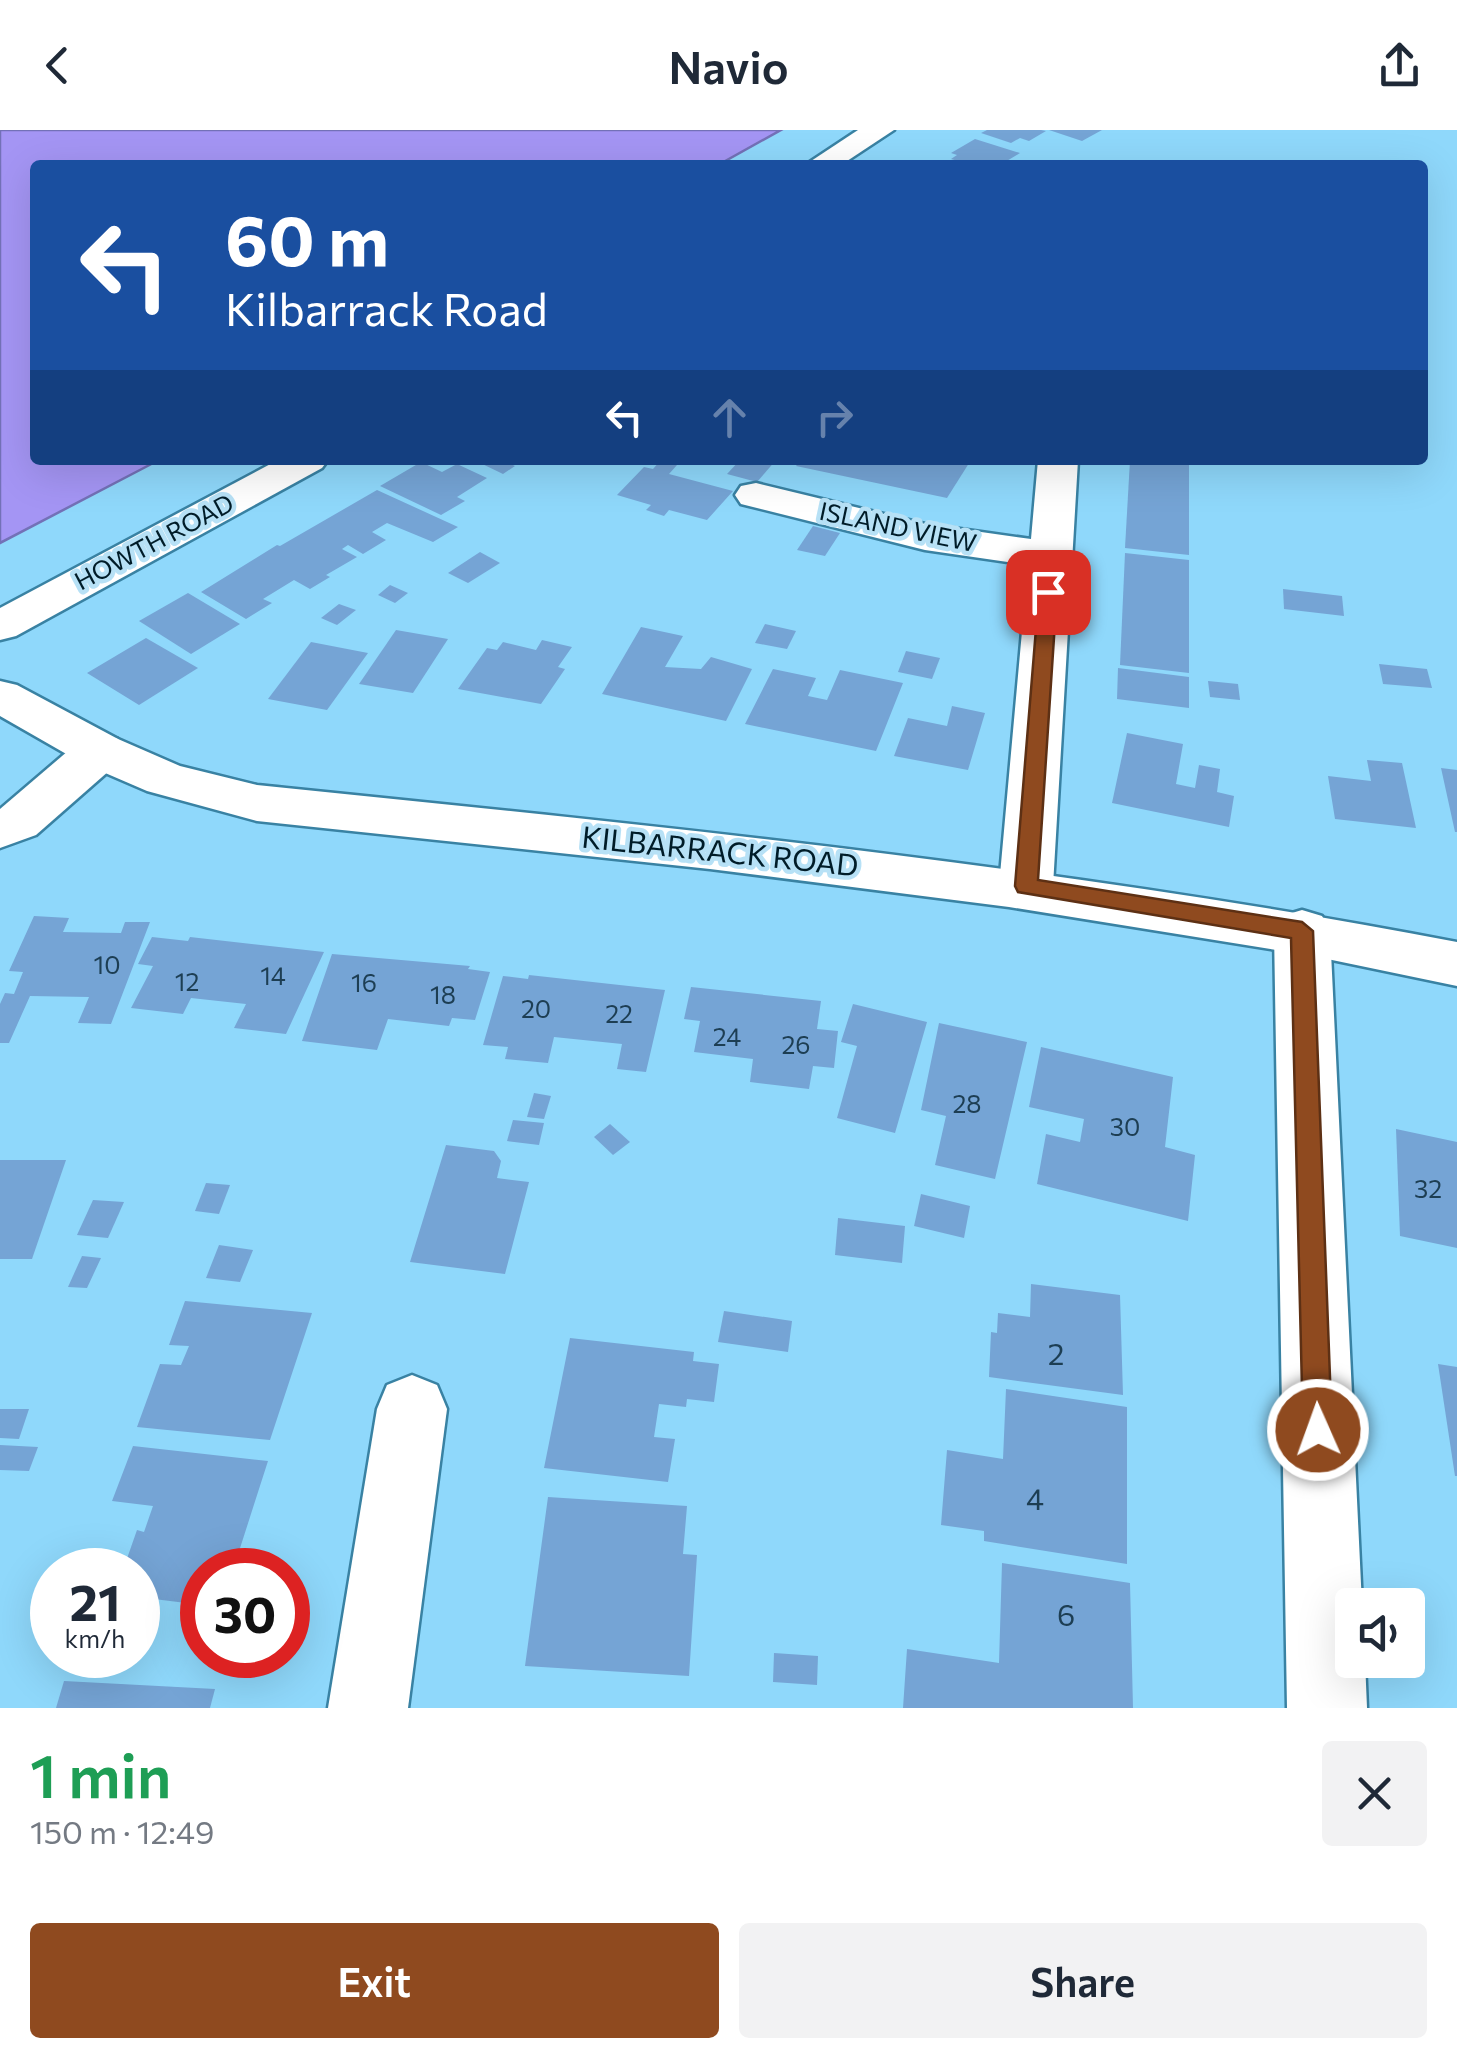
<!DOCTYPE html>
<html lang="en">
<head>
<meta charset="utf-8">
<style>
	:root { --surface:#fff; --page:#f2f2f3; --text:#1f2937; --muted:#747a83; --accent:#8f4a1f }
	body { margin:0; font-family:Commissioner,sans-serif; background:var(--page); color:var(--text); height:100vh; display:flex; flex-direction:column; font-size:38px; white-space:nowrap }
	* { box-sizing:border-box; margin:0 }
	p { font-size:32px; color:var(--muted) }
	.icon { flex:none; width:55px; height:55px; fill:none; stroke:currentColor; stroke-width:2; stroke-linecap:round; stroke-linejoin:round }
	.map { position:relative; height:1578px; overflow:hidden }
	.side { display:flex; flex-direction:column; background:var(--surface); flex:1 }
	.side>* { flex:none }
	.banner { position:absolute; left:30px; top:30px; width:1398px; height:305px; border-radius:10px; box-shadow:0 10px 40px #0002; background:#1a4fa0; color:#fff; overflow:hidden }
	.controls { position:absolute; left:1335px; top:1458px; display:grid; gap:20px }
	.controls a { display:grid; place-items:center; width:90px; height:90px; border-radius:10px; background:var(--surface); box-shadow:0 10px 40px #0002; font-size:50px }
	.speed { position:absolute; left:30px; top:1418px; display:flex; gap:20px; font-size:50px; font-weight:700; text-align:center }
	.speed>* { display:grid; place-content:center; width:130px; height:130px; border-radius:50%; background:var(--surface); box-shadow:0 10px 40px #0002; line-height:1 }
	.speed small { font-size:25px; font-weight:400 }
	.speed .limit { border:15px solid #d22; background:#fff; color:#111 }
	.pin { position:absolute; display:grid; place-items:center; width:85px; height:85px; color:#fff; margin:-42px; border-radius:20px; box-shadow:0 5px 15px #0006 }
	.me { position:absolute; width:110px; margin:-55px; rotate:358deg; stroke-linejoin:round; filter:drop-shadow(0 0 8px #0008) }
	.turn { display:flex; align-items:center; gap:35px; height:210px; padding:0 30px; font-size:45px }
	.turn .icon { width:130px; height:130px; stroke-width:2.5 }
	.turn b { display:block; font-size:70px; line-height:85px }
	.lanes { display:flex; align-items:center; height:95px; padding:0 30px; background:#0003; justify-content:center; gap:50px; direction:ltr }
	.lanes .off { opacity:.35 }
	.round { display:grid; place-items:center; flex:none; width:105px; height:105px; border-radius:10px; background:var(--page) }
	.head { display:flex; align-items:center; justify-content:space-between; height:170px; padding:0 30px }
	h1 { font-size:60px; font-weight:600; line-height:75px; color:#1e9e55 }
	.primary-button { display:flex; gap:20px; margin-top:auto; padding:20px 30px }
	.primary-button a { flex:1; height:115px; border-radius:10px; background:var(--accent); color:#fff; font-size:40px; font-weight:600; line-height:115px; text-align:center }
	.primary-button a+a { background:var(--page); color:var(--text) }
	header { display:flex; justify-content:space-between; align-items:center; height:130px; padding:0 30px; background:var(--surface); font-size:45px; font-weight:600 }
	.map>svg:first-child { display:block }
	.water { fill:#a495f4; stroke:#7371b7; stroke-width:2.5 }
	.building { fill:#75a4d5 }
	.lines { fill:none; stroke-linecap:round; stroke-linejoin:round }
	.minor-casing { stroke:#3982a3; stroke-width:5 }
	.major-casing { stroke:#3982a3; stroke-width:5 }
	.minor { fill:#fff; fill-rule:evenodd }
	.major { fill:#fff; fill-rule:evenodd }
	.route { fill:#8f4a1f; stroke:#5d3014; stroke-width:2.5 }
	.labels { text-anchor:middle; stroke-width:9; stroke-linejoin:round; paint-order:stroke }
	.far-street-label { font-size:25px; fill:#001c28; stroke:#b7e1f6 }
	.number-label { font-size:25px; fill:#1d3e53 }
	.street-label { font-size:30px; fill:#001c28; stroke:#b7e1f6 }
	.near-number-label { font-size:30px; fill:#1d3e53 }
</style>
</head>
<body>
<header><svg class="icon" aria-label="back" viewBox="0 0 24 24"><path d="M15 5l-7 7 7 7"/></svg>Navio<svg class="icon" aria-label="share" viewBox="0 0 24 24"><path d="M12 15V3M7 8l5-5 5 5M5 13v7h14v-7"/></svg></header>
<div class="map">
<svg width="1457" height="1578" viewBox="0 0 1457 1578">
	<rect width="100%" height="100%" fill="#8fd8fb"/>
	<!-- water -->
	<polygon class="water" points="0,0 781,0 718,35 35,35 35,330 159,330 0,413"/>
	<!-- building -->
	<g class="building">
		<polygon points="987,0 1041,0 1046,1 1029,11 1020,8 1011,13 981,3"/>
		<polygon points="1049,0 1102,0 1082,11"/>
		<polygon points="975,9 1020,23 1000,35 971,35 951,29 957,25 951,23"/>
		<polygon points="474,330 502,330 515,336 503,344"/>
		<polygon points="740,330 776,330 757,352 727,344"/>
		<polygon points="801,330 971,330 947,368 796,336"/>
		<polygon points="1130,330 1189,330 1189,425 1125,418"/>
		<polygon points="660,331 677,335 669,344 733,361 707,390 669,380 664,386 646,380 651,375 617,365 644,337 653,339"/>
		<polygon points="421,332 442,342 457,334 487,348 457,367 465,371 441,385 380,356"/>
		<polygon points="377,360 458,397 433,412 387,393 372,402 386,410 363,424 348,415 342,419 357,427 326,445 330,447 310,459 294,450 263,469 272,473 246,489 201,462 277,415 280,416"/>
		<polygon points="813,396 840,403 825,426 797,420"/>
		<polygon points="480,422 500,433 468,453 448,443"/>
		<polygon points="1125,423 1189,430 1189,543 1120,535"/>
		<polygon points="390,455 408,463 395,473 378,465"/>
		<polygon points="1283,459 1342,466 1344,486 1284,479"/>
		<polygon points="188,463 240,494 191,524 139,491"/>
		<polygon points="339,474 356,480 337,495 321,488"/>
		<polygon points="765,494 796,501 787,519 755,513"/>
		<polygon points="641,497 683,506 665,537 701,539 711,527 752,539 726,591 602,564"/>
		<polygon points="396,500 448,509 413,563 359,554"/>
		<polygon points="146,508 198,538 139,575 87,543"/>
		<polygon points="542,510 572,517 558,537 565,539 541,574 458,559 487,518 497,520 503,512 536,520"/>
		<polygon points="311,512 368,523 327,580 268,569"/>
		<polygon points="906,521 940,528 932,549 898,542"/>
		<polygon points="1379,534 1427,539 1432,558 1383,554"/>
		<polygon points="1118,538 1189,547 1189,578 1117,569"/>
		<polygon points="773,539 816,548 808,566 827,570 840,540 903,553 876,621 745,594"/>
		<polygon points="1208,551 1238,554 1240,570 1210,567"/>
		<polygon points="952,576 985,583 968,640 894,626 908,588 947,596"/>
		<polygon points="1127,603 1183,614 1176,654 1195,658 1199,635 1220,639 1217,662 1234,666 1229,697 1112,673"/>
		<polygon points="1367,630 1402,633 1416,698 1335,689 1328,646 1371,651"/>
		<polygon points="1441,638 1457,640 1457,702 1455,702"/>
		<polygon points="34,786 69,788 63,802 121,803 125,792 150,792 111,894 78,893 89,867 30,866 9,913 0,913 0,874 5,863 14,864 23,842 9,841"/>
		<polygon points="152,807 188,811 190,807 324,822 286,904 234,898 246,874 191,868 183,884 131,878 153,836 138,834"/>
		<polygon points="332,824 470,836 468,839 490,842 475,890 452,888 449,896 388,889 377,920 302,911"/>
		<polygon points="529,845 665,860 646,942 617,939 622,914 554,907 548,933 505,929 508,917 483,915 503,846 528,849"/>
		<polygon points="691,857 821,871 817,899 838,901 834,938 813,936 809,959 750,952 753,929 694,922 700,891 684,889"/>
		<polygon points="853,874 927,892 895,1003 837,988 857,916 841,912"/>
		<polygon points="939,893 1027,912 995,1049 935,1035 946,986 921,980"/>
		<polygon points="1041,917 1173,947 1165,1017 1195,1025 1188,1091 1037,1054 1046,1004 1080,1012 1084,989 1029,977"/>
		<polygon points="534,963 551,966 544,989 527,987"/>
		<polygon points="513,990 544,993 539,1015 507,1011"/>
		<polygon points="610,994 630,1012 613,1025 594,1007"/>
		<polygon points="1396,999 1457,1012 1457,1118 1400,1106"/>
		<polygon points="446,1015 494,1021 501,1031 497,1048 529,1052 505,1144 410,1132"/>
		<polygon points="0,1030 66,1030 32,1129 0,1129"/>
		<polygon points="206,1053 230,1055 219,1084 195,1081"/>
		<polygon points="921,1064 970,1076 964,1108 914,1096"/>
		<polygon points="93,1070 124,1072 108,1108 77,1105"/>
		<polygon points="838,1088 905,1096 902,1133 835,1125"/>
		<polygon points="219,1115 253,1120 240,1152 206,1148"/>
		<polygon points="82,1126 101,1128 87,1158 68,1157"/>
		<polygon points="1031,1154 1120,1165 1123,1265 989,1247 991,1202 997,1203 998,1183 1030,1187"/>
		<polygon points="185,1171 312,1183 270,1310 137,1297 160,1234 181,1235 189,1216 169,1215"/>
		<polygon points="724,1181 792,1191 788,1222 718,1212"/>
		<polygon points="570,1208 694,1222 693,1231 719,1234 714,1272 687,1269 686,1277 659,1274 654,1307 675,1309 668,1352 544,1338"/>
		<polygon points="1438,1234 1457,1237 1457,1346 1455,1346"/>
		<polygon points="1006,1259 1127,1277 1127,1434 984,1411 984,1401 941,1395 947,1320 1003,1329"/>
		<polygon points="0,1279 29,1279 19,1309 0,1308"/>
		<polygon points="0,1315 38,1317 29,1341 0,1340"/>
		<polygon points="133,1316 268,1331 233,1440 202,1440 202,1475 138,1467 138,1440 123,1440 137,1400 144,1402 153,1376 112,1371"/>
		<polygon points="548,1367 687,1376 683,1424 697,1425 689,1546 525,1536"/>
		<polygon points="1002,1433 1130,1453 1133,1578 903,1578 907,1519 999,1533"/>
		<polygon points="774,1523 818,1526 817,1555 773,1552"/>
		<polygon points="64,1551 215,1559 210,1578 56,1578"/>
	</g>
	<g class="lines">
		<defs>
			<g id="minor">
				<polygon points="1038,330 1078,330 1053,756 1045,770 1026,776 1007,770 999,756 1028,435 925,420 741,374 735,365 741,356 756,353 925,394 1031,409"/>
				<polygon points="100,604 118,609 125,621 118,633 36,705 0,718 0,679 82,609"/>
				<polygon points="1302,780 1322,786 1330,801 1362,1475 1352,1475 1352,1530 1365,1530 1367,1578 1287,1578 1274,801 1282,786"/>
				<polygon points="412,1245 437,1255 447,1279 408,1578 328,1578 377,1279 387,1255"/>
			</g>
			<g id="major">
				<polygon points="858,0 894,0 841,35 805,35"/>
				<polygon points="278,330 328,330 322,338 16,506 0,510 0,478"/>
				<path d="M0,551l17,4 101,54 62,27 77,19c402,41 803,81 1200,157v44l-149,-31 -299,-48 -299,-38 -453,-48 -110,-30 -65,-28 -82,-47z"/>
			</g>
		</defs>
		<!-- minor casing -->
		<use href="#minor" class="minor-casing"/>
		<!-- major casing -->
		<use href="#major" class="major-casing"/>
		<!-- minor -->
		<use href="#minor" class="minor"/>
		<!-- major -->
		<use href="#major" class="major"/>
	</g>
	<!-- route -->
	<polygon class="route" points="1048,456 1057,462 1038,750 1302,792 1313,801 1332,1300 1328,1311 1318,1315 1307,1311 1303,1300 1291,808 1018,762 1015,756 1039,462"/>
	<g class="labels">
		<!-- far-street labels -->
		<g class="far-street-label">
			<text transform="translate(898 397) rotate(12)" y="9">ISLAND VIEW</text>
			<text transform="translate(154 412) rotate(-28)" y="9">HOWTH ROAD</text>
		</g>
		<!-- number labels -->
		<g class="number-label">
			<text x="107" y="844">10</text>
			<text x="273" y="855">14</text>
			<text x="187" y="861">12</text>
			<text x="364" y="862">16</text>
			<text x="443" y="874">18</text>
			<text x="536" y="888">20</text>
			<text x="619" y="893">22</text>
			<text x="727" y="916">24</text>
			<text x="796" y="924">26</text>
			<text x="967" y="983">28</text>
			<text x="1125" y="1006">30</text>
			<text x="1428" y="1068">32</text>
		</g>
		<!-- street labels -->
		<g class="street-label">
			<text transform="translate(720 722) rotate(6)" y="10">KILBARRACK ROAD</text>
		</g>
		<!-- near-number labels -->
		<g class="near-number-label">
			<text x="1056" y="1235">2</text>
			<text x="1035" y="1380">4</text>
			<text x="1066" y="1496">6</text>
		</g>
	</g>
</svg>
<div class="controls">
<a><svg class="icon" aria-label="sound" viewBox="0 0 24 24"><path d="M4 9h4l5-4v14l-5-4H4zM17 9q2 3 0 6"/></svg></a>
</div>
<div class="speed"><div>21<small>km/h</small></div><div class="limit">30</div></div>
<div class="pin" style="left:1048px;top:462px;background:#d93025"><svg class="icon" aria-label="arrive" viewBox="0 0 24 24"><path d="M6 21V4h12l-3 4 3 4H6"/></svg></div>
<svg class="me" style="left:1318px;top:1300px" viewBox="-20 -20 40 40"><circle r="17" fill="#8f4a1f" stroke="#fff" stroke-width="3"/><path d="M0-11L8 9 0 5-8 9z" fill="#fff"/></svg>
<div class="banner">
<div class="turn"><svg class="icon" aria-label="left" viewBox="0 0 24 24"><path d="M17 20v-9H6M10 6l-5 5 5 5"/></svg><div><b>60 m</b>Kilbarrack Road</div></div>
<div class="lanes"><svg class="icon" aria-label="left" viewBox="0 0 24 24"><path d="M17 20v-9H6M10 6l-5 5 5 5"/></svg><svg class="icon off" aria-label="ahead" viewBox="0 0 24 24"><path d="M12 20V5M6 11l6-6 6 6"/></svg><svg class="icon off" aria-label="right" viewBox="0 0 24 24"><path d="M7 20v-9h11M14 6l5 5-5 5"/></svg></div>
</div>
</div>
<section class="side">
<div class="head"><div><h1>1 min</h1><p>150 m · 12:49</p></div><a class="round"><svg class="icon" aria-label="close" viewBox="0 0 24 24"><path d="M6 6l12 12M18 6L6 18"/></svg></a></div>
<div class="primary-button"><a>Exit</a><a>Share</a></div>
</section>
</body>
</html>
